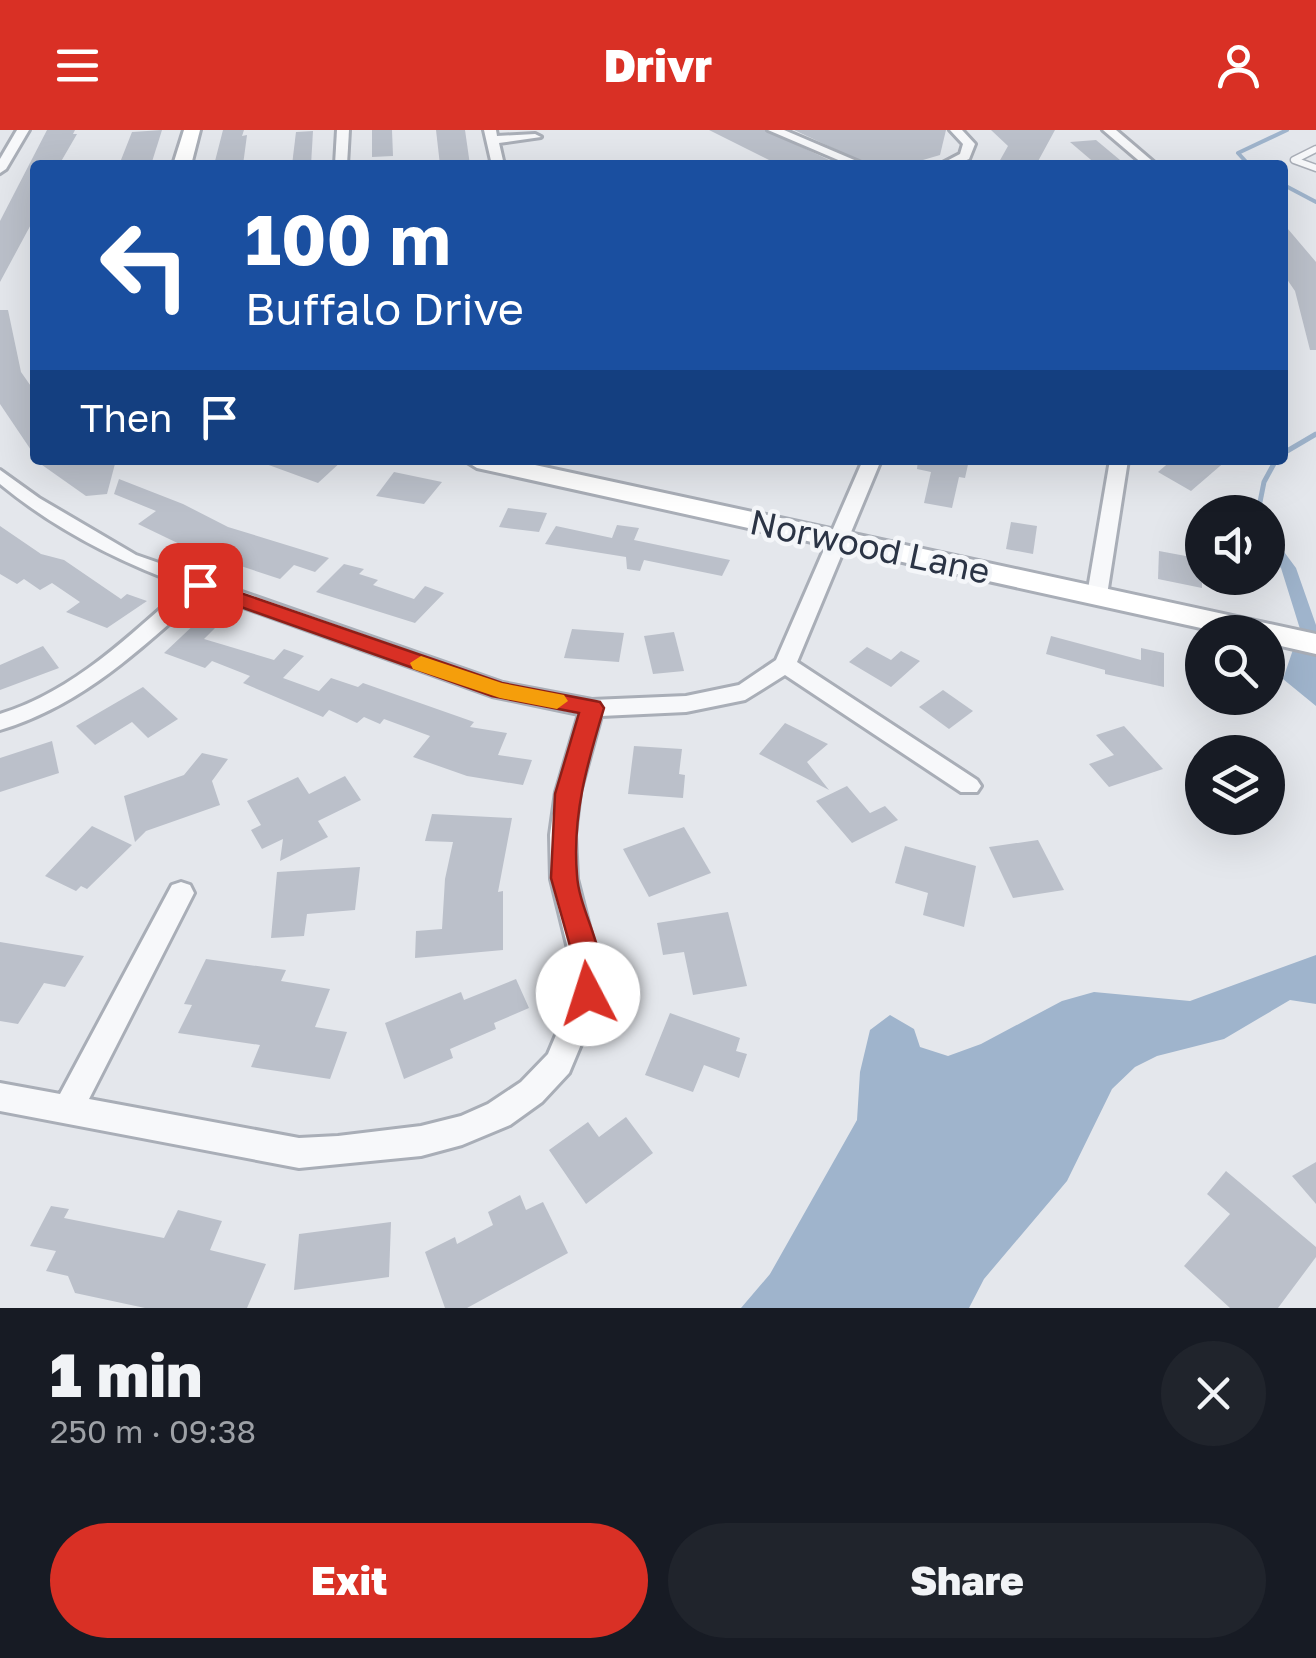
<!DOCTYPE html>
<html lang="en">
<head>
<meta charset="utf-8">
<style>
	:root { --surface:#171b24; --page:#20242c; --text:#f1f3f6; --muted:#9ea1a6; --accent:#d93025 }
	body { margin:0; font-family:"Golos Text",sans-serif; background:var(--page); color:var(--text); height:100vh; display:flex; flex-direction:column; font-size:38px; white-space:nowrap }
	* { box-sizing:border-box; margin:0 }
	p { font-size:32px; color:var(--muted) }
	.icon { flex:none; width:55px; height:55px; fill:none; stroke:currentColor; stroke-width:2; stroke-linecap:round; stroke-linejoin:round }
	.map { position:relative; height:1178px; overflow:hidden }
	.drawer { display:flex; flex-direction:column; background:var(--surface); flex:1 }
	.drawer>* { flex:none }
	.hud { position:absolute; left:30px; top:30px; width:1258px; height:305px; border-radius:10px; box-shadow:0 10px 40px #0002; background:#1a4fa0; color:#fff; overflow:hidden }
	.fabs { position:absolute; left:1185px; top:365px; display:grid; gap:20px }
	.fabs a { display:grid; place-items:center; width:100px; height:100px; border-radius:50%; background:var(--surface); box-shadow:0 10px 40px #0002; font-size:50px }
	.pin { position:absolute; display:grid; place-items:center; width:85px; height:85px; color:#fff; margin:-42px; border-radius:20px; box-shadow:0 5px 15px #0006 }
	.me { position:absolute; width:110px; margin:-55px; rotate:355deg; stroke-linejoin:round; filter:drop-shadow(0 0 8px #0008) }
	.turn { display:flex; align-items:center; gap:35px; height:210px; padding:0 50px; font-size:45px }
	.turn .icon { width:130px; height:130px; stroke-width:2.5 }
	.turn b { display:block; font-size:70px; line-height:85px }
	.then { display:flex; align-items:center; height:95px; padding:0 50px; background:#0003; gap:20px; font-size:38px }
	.round { display:grid; place-items:center; flex:none; width:105px; height:105px; border-radius:52px; background:var(--page) }
	.headline { display:flex; align-items:center; justify-content:space-between; height:170px; padding:0 50px }
	h1 { font-size:60px; font-weight:800; line-height:75px }
	.action { display:flex; gap:20px; margin-top:auto; padding:20px 50px }
	.action a { flex:1; height:115px; border-radius:60px; background:var(--accent); color:#fff; font-size:40px; font-weight:800; line-height:115px; text-align:center }
	.action a+a { background:var(--page); color:var(--text) }
	header { display:flex; justify-content:space-between; align-items:center; height:130px; padding:0 50px; background:var(--accent); color:#fff; font-size:45px; font-weight:800 }
	.map>svg:first-child { display:block }
	.water { fill:#9fb4cc }
	.lines { fill:none; stroke-linecap:round; stroke-linejoin:round }
	.stream-far1 { stroke:#9fb4cc; stroke-width:4 }
	.stream { stroke:#9fb4cc; stroke-width:5 }
	.building { fill:#bbc0ca }
	.lane-casing { stroke:#a9aeb7; stroke-width:9 }
	.street-casing { stroke:#a9aeb7; stroke-width:6 }
	.secondary-casing { stroke:#a9aeb7; stroke-width:6 }
	.lane { stroke:#f7f8fa; stroke-width:6 }
	.street { fill:#f7f8fa; fill-rule:evenodd }
	.secondary { fill:#fff; fill-rule:evenodd }
	.route { fill:#d93025; stroke:#8d1f18; stroke-width:2.5 }
	.slow { fill:#f59e0b }
	.labels { text-anchor:middle; stroke-width:9; stroke-linejoin:round; paint-order:stroke }
	.street-label { font-size:35px; fill:#2b3445; stroke:#f4f6f9 }
</style>
</head>
<body>
<header><svg class="icon" aria-label="menu" viewBox="0 0 24 24"><path d="M4 6h16M4 12h16M4 18h16"/></svg>Drivr<svg class="icon" aria-label="person" viewBox="0 0 24 24"><circle cx="12" cy="8" r="4"/><path d="M4 21q1-7 8-7t8 7"/></svg></header>
<div class="map">
<svg width="1316" height="1178" viewBox="0 0 1316 1178">
	<rect width="100%" height="100%" fill="#e4e7ec"/>
	<!-- water -->
	<g class="water">
		<polygon points="1268,400 1296,438 1316,495 1316,576 1283,549 1300,499 1281,438 1268,427"/>
		<polygon points="1316,825 1316,874 1290,870 1224,909 1157,926 1135,937 1112,959 1067,1051 984,1149 969,1178 741,1178 770,1144 857,990 860,942 870,900 890,885 914,899 920,917 948,926 981,914 1062,871 1094,862 1190,871"/>
	</g>
	<g class="lines">
		<!-- stream-far1 -->
		<g class="stream-far1">
			<polyline points="1249,35 1238,23 1287,0"/>
			<polyline points="1282,54 1316,72"/>
		</g>
		<!-- stream -->
		<g class="stream">
			<polyline points="1282,324 1316,304"/>
			<polyline points="1258,382 1264,352 1276,330"/>
		</g>
	</g>
	<!-- building -->
	<g class="building">
		<polygon points="47,0 75,0 73,4 77,4 59,35 35,35 35,87 0,152 0,91"/>
		<polygon points="162,0 151,35 119,35 132,2"/>
		<polygon points="223,0 244,0 242,6 247,5 243,35 214,35"/>
		<polygon points="372,0 392,0 393,26 372,27"/>
		<polygon points="436,0 465,0 470,35 440,35"/>
		<polygon points="709,0 765,0 840,35 779,35"/>
		<polygon points="794,0 946,0 940,25 906,35 869,35"/>
		<polygon points="991,0 1055,0 1036,35 999,32 1008,16"/>
		<polygon points="313,1 311,35 292,35 296,2"/>
		<polygon points="1096,10 1126,35 1097,35 1070,12"/>
		<polygon points="1282,92 1316,132 1316,220 1310,220 1295,161 1282,142"/>
		<polygon points="0,180 8,180 21,242 35,262 35,326 0,274"/>
		<polygon points="35,330 116,330 107,364 86,366"/>
		<polygon points="255,330 343,330 318,353"/>
		<polygon points="918,330 969,330 965,348 959,347 952,378 924,373 931,342 917,339"/>
		<polygon points="1172,330 1227,330 1191,361 1158,342"/>
		<polygon points="394,342 442,352 424,374 376,366"/>
		<polygon points="119,349 183,374 228,397 329,428 315,442 294,435 280,449 192,420 138,394 156,381 114,364"/>
		<polygon points="508,378 547,383 539,402 499,397"/>
		<polygon points="1011,392 1037,396 1033,424 1006,419"/>
		<polygon points="617,395 639,398 634,410 730,430 722,446 644,430 640,441 627,439 626,427 545,414 556,396 612,408"/>
		<polygon points="0,396 41,424 64,430 121,469 127,464 147,471 107,498 66,482 80,472 52,453 40,460 24,449 17,454 0,444"/>
		<polygon points="1159,421 1202,429 1202,458 1158,449"/>
		<polygon points="344,434 364,439 359,444 378,450 373,455 414,469 425,456 444,463 415,493 316,462"/>
		<polygon points="199,490 217,496 204,509 274,530 284,519 304,526 283,548 319,561 331,548 358,557 363,553 474,592 470,597 507,603 498,625 532,630 523,655 467,646 413,627 430,606 384,589 380,594 364,587 357,593 329,580 323,587 243,553 250,546 212,531 205,538 164,523"/>
		<polygon points="572,499 624,503 619,532 564,528"/>
		<polygon points="674,502 684,541 653,544 644,506"/>
		<polygon points="1051,506 1141,530 1141,518 1164,523 1164,557 1105,544 1105,540 1046,524"/>
		<polygon points="43,516 59,538 0,560 0,535"/>
		<polygon points="867,517 891,530 901,521 920,531 891,557 849,532"/>
		<polygon points="143,557 178,589 148,608 132,592 95,615 76,596"/>
		<polygon points="943,560 973,581 949,599 919,577"/>
		<polygon points="785,593 828,614 807,632 829,660 759,624"/>
		<polygon points="1124,596 1163,639 1109,657 1089,634 1114,625 1096,605"/>
		<polygon points="52,611 59,643 0,662 0,628"/>
		<polygon points="634,616 682,619 679,644 685,645 683,668 628,664"/>
		<polygon points="202,623 228,629 212,651 220,675 146,701 135,712 124,666 184,645"/>
		<polygon points="345,646 361,670 318,691 328,707 280,731 283,709 262,719 251,700 261,695 247,671 298,647 309,664"/>
		<polygon points="847,656 870,683 885,676 898,690 852,713 816,671"/>
		<polygon points="432,684 512,688 498,762 503,761 503,820 415,828 416,801 442,799 445,749 453,712 425,711"/>
		<polygon points="92,696 132,715 87,759 81,756 76,761 45,746"/>
		<polygon points="684,697 711,743 649,767 623,719"/>
		<polygon points="1038,710 1064,760 1013,768 989,717"/>
		<polygon points="905,716 976,736 964,797 923,785 928,763 895,753"/>
		<polygon points="360,737 355,780 307,784 304,806 271,808 277,742"/>
		<polygon points="728,782 747,856 693,865 684,822 663,825 657,793"/>
		<polygon points="0,812 84,826 65,857 44,853 18,894 0,891"/>
		<polygon points="206,829 286,840 281,851 330,859 315,897 347,902 330,949 251,937 260,915 178,903 192,875 184,874"/>
		<polygon points="516,849 529,878 494,893 496,899 450,919 453,928 404,949 385,893 461,862 464,870"/>
		<polygon points="670,883 740,908 736,921 747,924 739,948 704,935 693,962 645,945"/>
		<polygon points="626,987 653,1023 586,1074 549,1020 588,992 599,1007"/>
		<polygon points="1316,1032 1316,1074 1292,1046"/>
		<polygon points="1226,1041 1316,1117 1316,1127 1278,1178 1230,1178 1184,1136 1230,1084 1207,1064"/>
		<polygon points="520,1065 526,1080 543,1072 568,1123 467,1178 445,1178 425,1122 455,1107 457,1114 493,1095 488,1082"/>
		<polygon points="51,1076 69,1079 64,1088 164,1108 178,1080 222,1091 210,1120 266,1134 247,1178 145,1178 75,1163 68,1146 46,1141 56,1121 30,1116"/>
		<polygon points="391,1092 389,1147 294,1160 299,1104"/>
	</g>
	<g class="lines">
		<defs>
			<polyline id="lane" points="1316,19 1294,30 1316,38"/>
			<g id="street">
				<polygon points="17,0 29,0 6,39 0,43 0,29"/>
				<polygon points="337,0 349,0 347,35 335,35"/>
				<polygon points="484,0 496,0 497,6 535,4 541,7 499,13 504,35 492,35"/>
				<polygon points="768,0 784,0 866,35 850,35"/>
				<polygon points="950,0 962,0 975,14 969,29 955,35 939,35 960,24 963,14"/>
				<polygon points="1103,0 1116,0 1157,35 1144,35"/>
				<path d="M863,330h18l-84,202 180,118 4,6 -4,6h-16l-176,-117 -40,25 -59,12 -85,4 -21,76 -5,43 2,44 21,82 2,38 -31,74 -27,29 -32,23 -48,20 -41,11 -122,12 -299,-57v-28l60,11 112,-209 9,-3 9,3 4,8 -105,206 210,39 39,-2 83,-10 40,-10 27,-12 33,-22 27,-28 25,-59 -2,-34 -20,-82 -1,-44 6,-43 23,-78 -87,-18 -288,-103c-64,56 -121,112 -204,137v-16c74,-23 129,-78 186,-128 -67,-24 -130,-56 -186,-102v-14l39,28 97,57 367,128 89,17 94,-4 53,-11 37,-25z"/>
				<polygon points="1110,330 1128,330 1107,465 1097,472 1087,465"/>
			</g>
			<g id="secondary">
				<polygon points="184,0 200,0 191,35 173,35"/>
				<polygon points="464,330 512,330 1316,504 1316,524 1268,513 1268,502 1219,502 477,338"/>
			</g>
		</defs>
		<!-- lane casing -->
		<use href="#lane" class="lane-casing"/>
		<!-- street casing -->
		<use href="#street" class="street-casing"/>
		<!-- secondary casing -->
		<use href="#secondary" class="secondary-casing"/>
		<!-- lane -->
		<use href="#lane" class="lane"/>
		<!-- street -->
		<use href="#street" class="street"/>
		<!-- secondary -->
		<use href="#secondary" class="secondary"/>
	</g>
	<!-- route -->
	<path class="route" d="M200,449l302,104 98,19 4,6c-17,56 -32,108 -27,167 2,40 39,87 20,128l-9,4 -10,-4 -8,-57 -19,-68 4,-84 24,-81 -87,-17 -299,-106 -3,-5z"/>
	<!-- slow -->
	<polygon class="slow" points="421,526 502,553 564,565 568,571 557,579 500,568 413,539 410,533"/>
	<g class="labels">
		<!-- street labels -->
		<g class="street-label">
			<text transform="translate(870 417) rotate(12)" y="12">Norwood Lane</text>
		</g>
	</g>
</svg>
<div class="fabs">
<a><svg class="icon" aria-label="sound" viewBox="0 0 24 24"><path d="M4 9h4l5-4v14l-5-4H4zM17 9q2 3 0 6"/></svg></a>
<a><svg class="icon" aria-label="search" viewBox="0 0 24 24"><circle cx="10" cy="10" r="6"/><path d="M15 15l6 6"/></svg></a>
<a><svg class="icon" aria-label="layers" viewBox="0 0 24 24"><path d="M12 4l9 5-9 5-9-5zM3 14l9 5 9-5"/></svg></a>
</div>
<div class="pin" style="left:200px;top:455px;background:#d93025"><svg class="icon" aria-label="arrive" viewBox="0 0 24 24"><path d="M6 21V4h12l-3 4 3 4H6"/></svg></div>
<svg class="me" style="left:588px;top:864px" viewBox="-20 -20 40 40"><circle r="19" fill="#fff"/><path d="M0-13L10 11 0 6-10 11z" fill="#d93025"/></svg>
<div class="hud">
<div class="turn"><svg class="icon" aria-label="left" viewBox="0 0 24 24"><path d="M17 20v-9H6M10 6l-5 5 5 5"/></svg><div><b>100 m</b>Buffalo Drive</div></div>
<div class="then">Then<svg class="icon" aria-label="arrive" viewBox="0 0 24 24"><path d="M6 21V4h12l-3 4 3 4H6"/></svg></div>
</div>
</div>
<section class="drawer">
<div class="headline"><div><h1>1 min</h1><p>250 m · 09:38</p></div><a class="round"><svg class="icon" aria-label="close" viewBox="0 0 24 24"><path d="M6 6l12 12M18 6L6 18"/></svg></a></div>
<div class="action"><a>Exit</a><a>Share</a></div>
</section>
</body>
</html>
